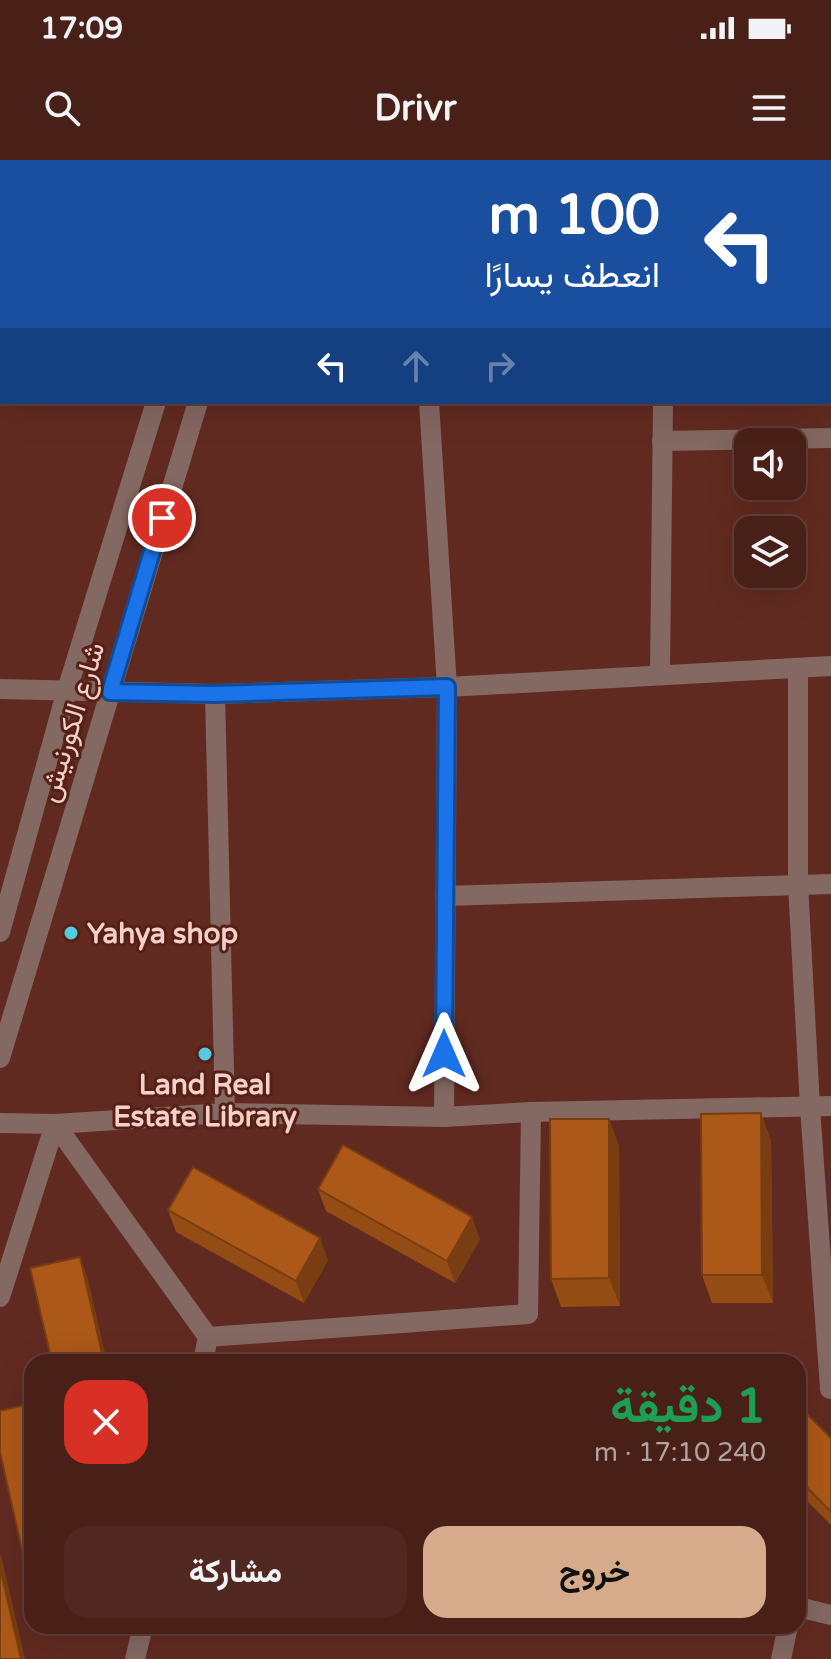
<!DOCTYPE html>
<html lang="ar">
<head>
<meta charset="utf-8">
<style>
	:root { --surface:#492018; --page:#502821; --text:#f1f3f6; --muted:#b1a3a2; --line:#613e37; --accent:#d6ab8b }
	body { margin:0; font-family:"Varela Round",Vazirmatn,sans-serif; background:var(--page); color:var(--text); direction:rtl; height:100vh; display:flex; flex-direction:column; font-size:30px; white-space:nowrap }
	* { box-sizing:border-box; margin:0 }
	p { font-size:26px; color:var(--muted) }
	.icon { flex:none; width:44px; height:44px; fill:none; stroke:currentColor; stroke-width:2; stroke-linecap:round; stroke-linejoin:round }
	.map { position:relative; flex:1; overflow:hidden; direction:ltr }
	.drawer { position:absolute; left:24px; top:1194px; width:782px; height:280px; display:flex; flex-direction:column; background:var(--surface); border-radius:24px; box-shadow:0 8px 32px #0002,0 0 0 2px var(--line); direction:rtl }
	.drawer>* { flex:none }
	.guide { position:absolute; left:0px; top:0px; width:832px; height:244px; box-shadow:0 8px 32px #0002,0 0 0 2px var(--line); direction:rtl; background:#1a4fa0; color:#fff; overflow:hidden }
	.fabs { position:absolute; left:734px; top:268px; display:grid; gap:16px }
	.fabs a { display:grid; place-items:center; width:72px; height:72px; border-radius:16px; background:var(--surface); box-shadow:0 8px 32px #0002,0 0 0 2px var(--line); font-size:40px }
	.pin { position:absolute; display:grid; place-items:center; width:68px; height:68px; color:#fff; margin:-34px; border:4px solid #fff; border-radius:50%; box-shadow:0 2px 8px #0007 }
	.me { position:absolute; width:88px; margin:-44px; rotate:0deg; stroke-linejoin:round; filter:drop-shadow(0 0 6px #0008) }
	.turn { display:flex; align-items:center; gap:28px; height:168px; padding:0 40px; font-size:36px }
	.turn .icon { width:104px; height:104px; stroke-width:2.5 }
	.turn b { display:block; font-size:56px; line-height:68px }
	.lanes { display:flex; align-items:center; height:76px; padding:0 40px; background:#0003; justify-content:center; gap:40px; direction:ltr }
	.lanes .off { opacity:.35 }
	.round { display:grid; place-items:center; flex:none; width:84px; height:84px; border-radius:24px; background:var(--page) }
	.headline { display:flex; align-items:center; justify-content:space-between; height:136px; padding:0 40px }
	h1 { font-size:48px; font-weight:700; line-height:60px; color:#1e9e55 }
	.action { display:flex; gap:16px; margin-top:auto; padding:16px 40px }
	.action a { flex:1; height:92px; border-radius:24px; background:var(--accent); color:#111; font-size:32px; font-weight:700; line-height:92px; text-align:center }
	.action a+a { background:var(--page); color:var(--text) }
	.status { display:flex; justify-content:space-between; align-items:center; height:56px; padding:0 40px; background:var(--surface); direction:ltr }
	.status svg { height:22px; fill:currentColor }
	header { display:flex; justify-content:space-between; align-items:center; height:104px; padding:0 40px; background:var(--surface); font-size:36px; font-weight:700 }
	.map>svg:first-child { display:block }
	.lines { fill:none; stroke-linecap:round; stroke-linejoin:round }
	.minor { stroke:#846862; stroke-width:20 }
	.wall { fill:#944c15 }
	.shaded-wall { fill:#783e11 }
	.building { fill:#ac5818; stroke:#783e11; stroke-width:2 }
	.route-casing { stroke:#114b97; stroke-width:20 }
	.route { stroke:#1a73e8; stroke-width:14 }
	.poi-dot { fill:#55cae0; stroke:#552016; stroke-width:3 }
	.labels { text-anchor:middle; stroke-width:6; stroke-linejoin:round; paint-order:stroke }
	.street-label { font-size:28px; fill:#f4d0c9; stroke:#552016 }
	.poi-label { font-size:28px; font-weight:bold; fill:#f4d0c9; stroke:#552016; text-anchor:start }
</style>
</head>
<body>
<div class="status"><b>17:09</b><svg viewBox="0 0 49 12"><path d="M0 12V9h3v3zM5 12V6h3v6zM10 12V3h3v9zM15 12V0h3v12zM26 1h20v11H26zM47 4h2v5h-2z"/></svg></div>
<header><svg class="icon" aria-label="menu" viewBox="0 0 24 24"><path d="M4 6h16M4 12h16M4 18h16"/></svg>Drivr<svg class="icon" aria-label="search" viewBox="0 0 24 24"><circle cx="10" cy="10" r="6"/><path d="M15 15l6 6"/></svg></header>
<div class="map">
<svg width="831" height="1499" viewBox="0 0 831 1499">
	<rect width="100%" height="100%" fill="#612a20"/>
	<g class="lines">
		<!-- minor -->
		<g class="minor">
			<polyline points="12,2 13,0"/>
			<polyline points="230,2 231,0"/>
			<polyline points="270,2 271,0"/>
			<polyline points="569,2 569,0"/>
			<polyline points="767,2 767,0"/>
			<polyline points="830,31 831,31"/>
			<polyline points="0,44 2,37"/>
			<polyline points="429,242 447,527 444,957"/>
			<polyline points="662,281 831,278"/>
			<polyline points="798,508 798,724 810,947 830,1229"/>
			<polyline points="660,514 663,242"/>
			<polyline points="0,529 215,534 447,527 831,506"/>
			<polyline points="215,534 225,953"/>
			<polyline points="445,736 831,724"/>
			<polyline points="0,772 67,530 156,242"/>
			<polyline points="0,898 198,242"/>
			<polyline points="0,963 55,964 225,953 444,957 531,952 831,946"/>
			<polyline points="55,964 208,1177 528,1154 531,952"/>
			<polyline points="0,1137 55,964"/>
			<polyline points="203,1202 208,1177"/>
			<polyline points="798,1447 831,1455"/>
			<polyline points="135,1499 143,1466"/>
			<polyline points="781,1499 788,1466"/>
		</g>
	</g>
	<!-- wall -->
	<g class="wall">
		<polygon points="761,953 771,981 773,1143 712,1143 702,1115"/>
		<polygon points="609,959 619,987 620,1146 561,1147 551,1119"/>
		<polygon points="318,1029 480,1079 455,1123 326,1051"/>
		<polygon points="168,1050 328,1100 304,1143 176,1072"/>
		<polygon points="32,1243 32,1424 26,1408"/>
		<polygon points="798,1265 831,1278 831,1365 798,1332"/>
	</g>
	<!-- shaded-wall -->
	<g class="shaded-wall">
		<polygon points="761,953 771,981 773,1143 762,1115"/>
		<polygon points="609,959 619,987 620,1146 609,1118"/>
		<polygon points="472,1057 480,1079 455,1123 447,1101"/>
		<polygon points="320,1078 328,1100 304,1143 296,1121"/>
		<polygon points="80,1097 88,1119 107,1202 104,1202"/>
		<polygon points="0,1394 2,1399 25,1499 21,1499 0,1407"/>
	</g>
	<!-- building -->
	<g class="building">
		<polygon points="761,953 762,1115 702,1115 701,954"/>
		<polygon points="550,959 609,959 609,1118 551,1119"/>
		<polygon points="343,985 472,1057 447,1101 318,1029"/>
		<polygon points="193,1007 320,1078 296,1121 168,1050"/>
		<polygon points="80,1097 104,1202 52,1202 30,1108"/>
		<polygon points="32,1243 32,1407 26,1408 0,1292 0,1251"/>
		<polygon points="808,1255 831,1278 831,1352 798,1318 798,1265"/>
		<polygon points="0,1407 21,1499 0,1499"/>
	</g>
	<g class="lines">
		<defs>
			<polyline id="route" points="162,358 110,532 215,534 447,527 444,894"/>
		</defs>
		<!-- route casing -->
		<use href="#route" class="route-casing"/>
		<!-- route -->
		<use href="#route" class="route"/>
	</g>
	<!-- markers -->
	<g class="poi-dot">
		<circle cx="71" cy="773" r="8"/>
		<circle cx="205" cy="894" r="8"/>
	</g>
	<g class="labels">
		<!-- street labels -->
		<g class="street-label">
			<text transform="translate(71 562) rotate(-73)" y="10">شارع الكورنيش</text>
		</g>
		<!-- poi labels -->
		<g class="poi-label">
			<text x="87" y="783">Yahya shop</text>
			<text x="205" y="934" text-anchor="middle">Land Real<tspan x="205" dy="32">Estate Library</tspan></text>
		</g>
	</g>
</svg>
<div class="fabs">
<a><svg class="icon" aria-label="sound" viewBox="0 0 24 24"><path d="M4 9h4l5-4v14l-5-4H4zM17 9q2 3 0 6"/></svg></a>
<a><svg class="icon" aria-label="layers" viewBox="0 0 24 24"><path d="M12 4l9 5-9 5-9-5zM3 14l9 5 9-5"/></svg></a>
</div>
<div class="pin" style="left:162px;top:358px;background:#d93025"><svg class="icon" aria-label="arrive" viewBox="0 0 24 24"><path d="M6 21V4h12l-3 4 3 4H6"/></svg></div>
<svg class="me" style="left:444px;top:894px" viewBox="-20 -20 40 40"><path d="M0-17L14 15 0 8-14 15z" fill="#1a73e8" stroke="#fff" stroke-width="4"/></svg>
<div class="guide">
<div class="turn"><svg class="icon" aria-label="left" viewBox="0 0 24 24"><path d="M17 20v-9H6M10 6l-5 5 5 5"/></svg><div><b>100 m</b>انعطف يسارًا</div></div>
<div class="lanes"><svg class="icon" aria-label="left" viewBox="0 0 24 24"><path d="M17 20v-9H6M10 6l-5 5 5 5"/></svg><svg class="icon off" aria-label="ahead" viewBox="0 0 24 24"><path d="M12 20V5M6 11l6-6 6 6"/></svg><svg class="icon off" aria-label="right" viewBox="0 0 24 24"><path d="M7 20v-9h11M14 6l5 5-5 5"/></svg></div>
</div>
<section class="drawer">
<div class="headline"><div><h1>1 دقيقة</h1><p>240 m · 17:10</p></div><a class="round" style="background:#d93025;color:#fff"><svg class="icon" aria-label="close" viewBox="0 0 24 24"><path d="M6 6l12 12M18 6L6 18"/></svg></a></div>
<div class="action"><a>خروج</a><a>مشاركة</a></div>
</section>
</div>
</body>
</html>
